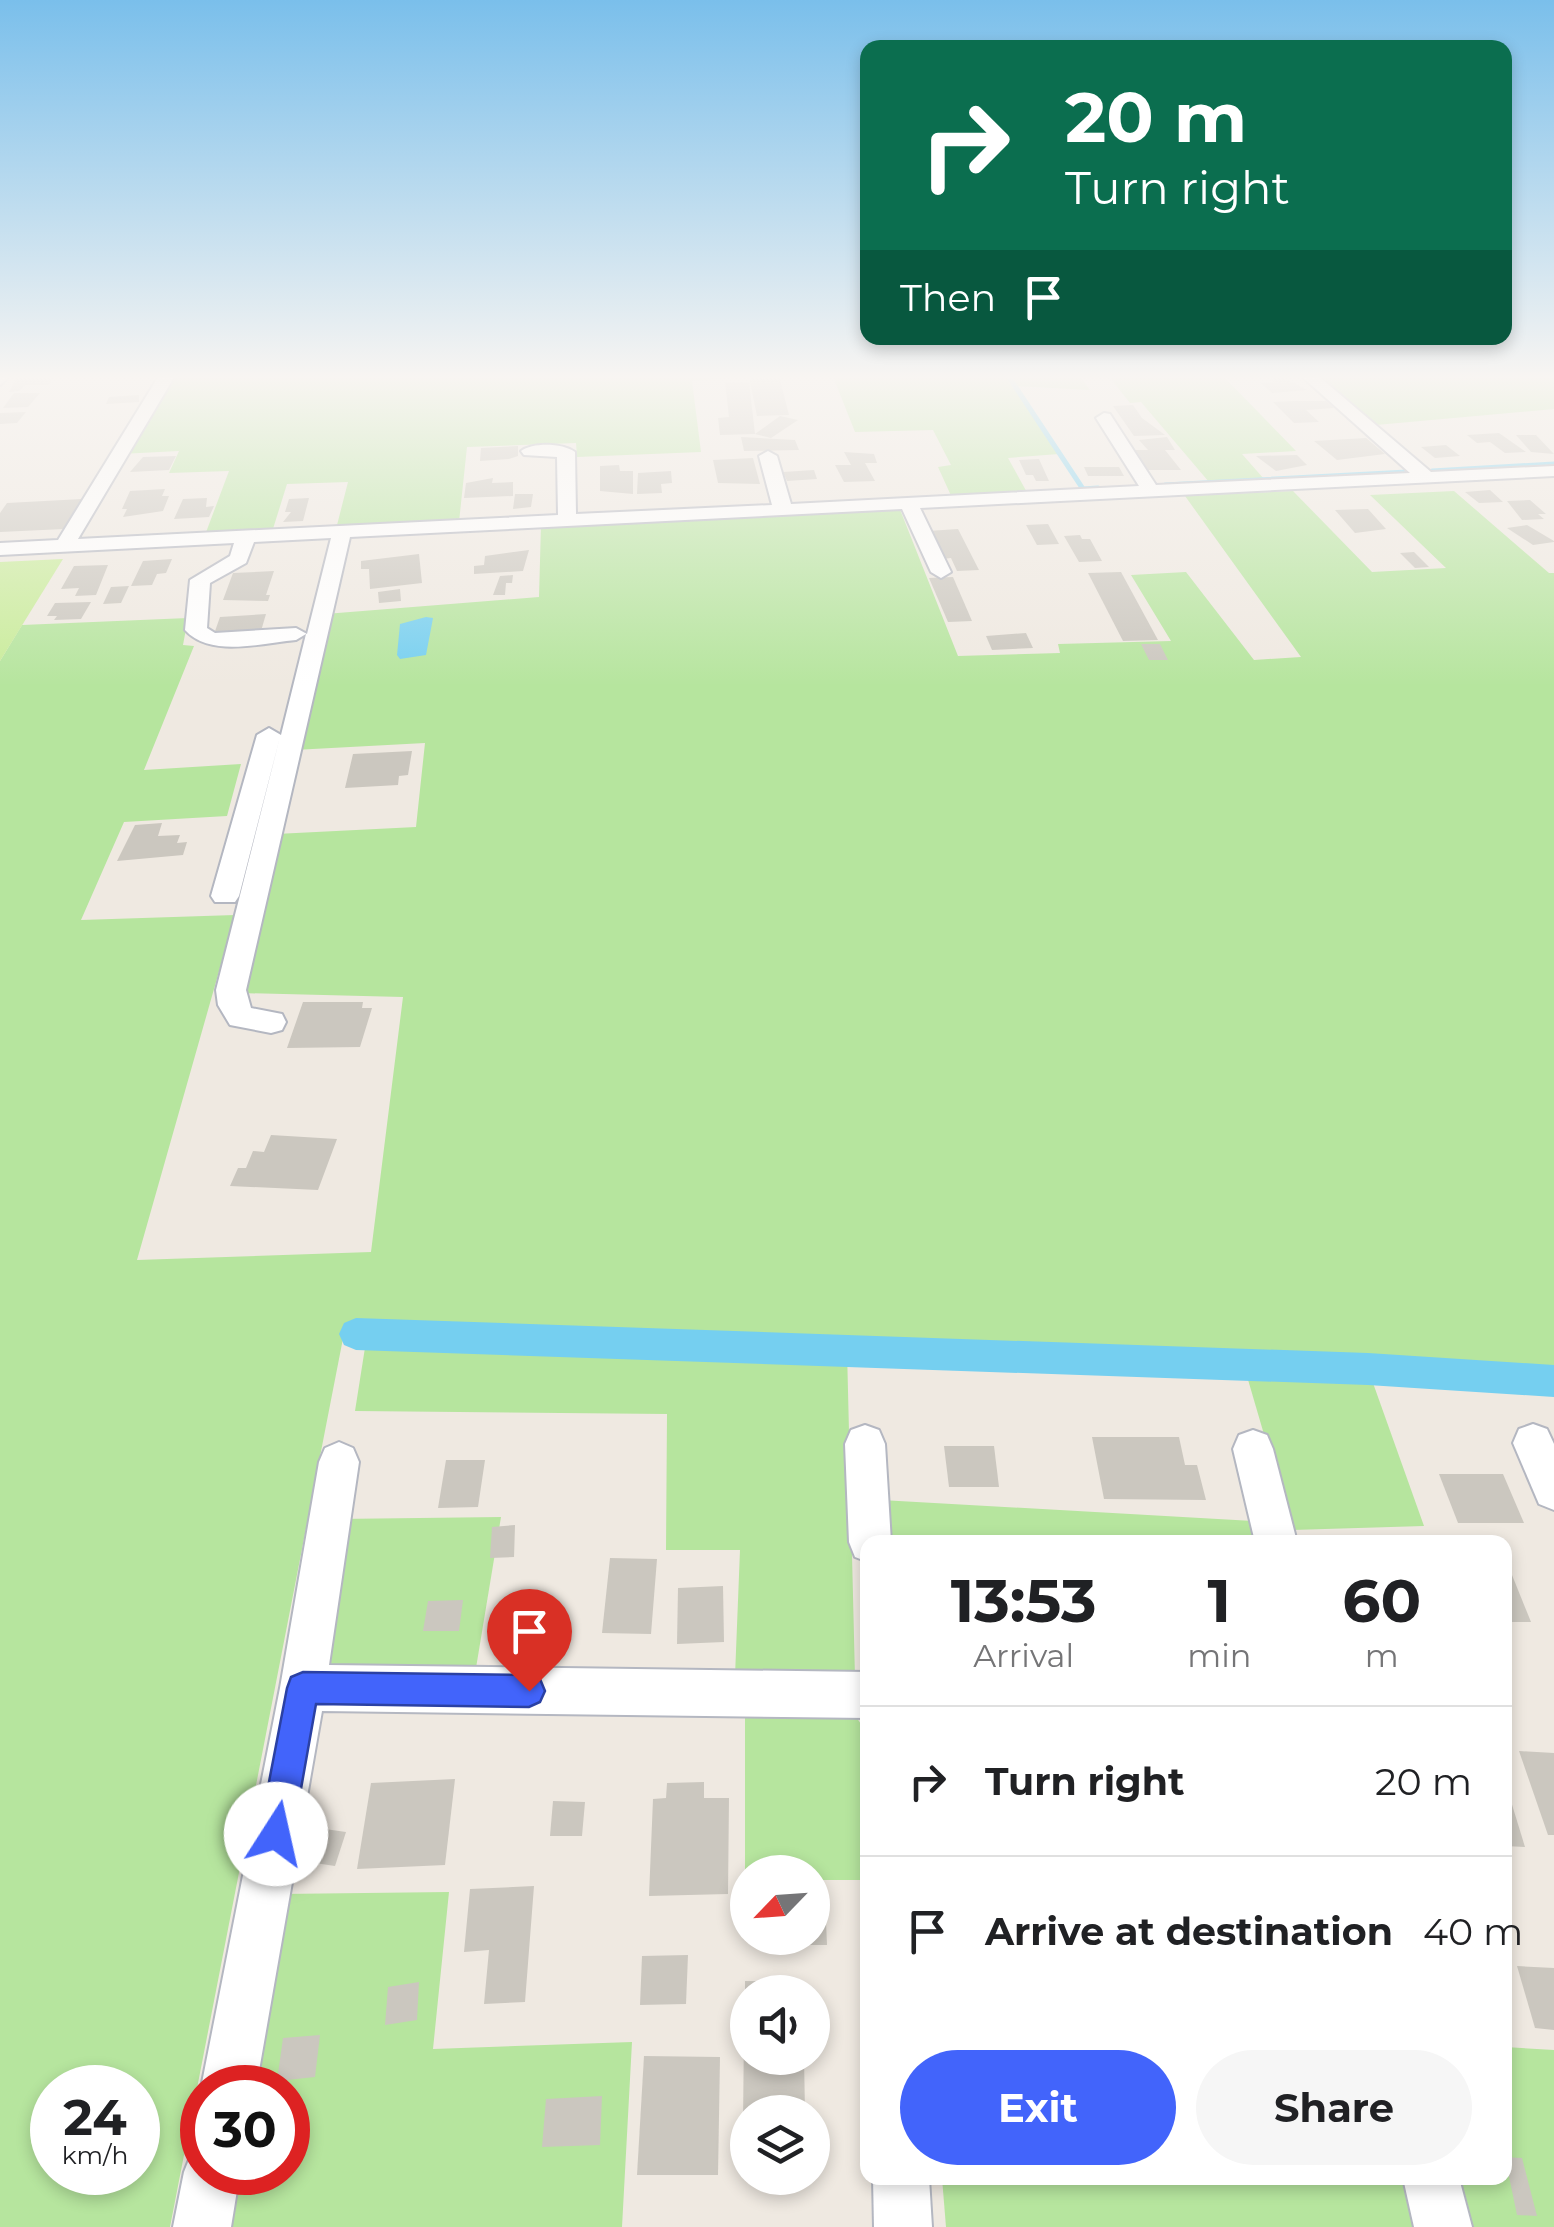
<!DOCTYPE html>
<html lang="en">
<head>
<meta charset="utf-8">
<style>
	:root { --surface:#fff; --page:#f6f6f6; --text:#202124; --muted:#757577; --line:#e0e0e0; --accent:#4264fb }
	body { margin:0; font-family:Montserrat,sans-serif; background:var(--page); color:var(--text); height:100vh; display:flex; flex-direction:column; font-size:38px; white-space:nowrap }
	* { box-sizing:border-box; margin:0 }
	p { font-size:32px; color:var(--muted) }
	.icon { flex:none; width:55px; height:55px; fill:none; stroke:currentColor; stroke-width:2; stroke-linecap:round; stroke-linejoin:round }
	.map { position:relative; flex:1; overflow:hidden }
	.side { position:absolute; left:860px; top:1535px; width:652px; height:650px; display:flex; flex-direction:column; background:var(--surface); border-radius:20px; box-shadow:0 5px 15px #0003 }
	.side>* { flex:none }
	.hud { position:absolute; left:860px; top:40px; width:652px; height:305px; border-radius:20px; box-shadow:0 5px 15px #0003; background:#0b6e4f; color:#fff; overflow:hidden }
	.needle { width:65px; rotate:245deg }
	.fabs { position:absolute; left:730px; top:1855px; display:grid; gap:20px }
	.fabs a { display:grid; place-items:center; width:100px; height:100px; border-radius:50%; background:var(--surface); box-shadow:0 5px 15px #0003; font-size:50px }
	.speed { position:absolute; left:30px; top:2065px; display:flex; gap:20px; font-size:50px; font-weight:700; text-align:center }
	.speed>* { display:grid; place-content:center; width:130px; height:130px; border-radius:50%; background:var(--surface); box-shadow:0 5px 15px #0003; line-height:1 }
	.speed small { font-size:25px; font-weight:400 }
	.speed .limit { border:15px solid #d22; background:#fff; color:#111 }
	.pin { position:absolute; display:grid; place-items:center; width:85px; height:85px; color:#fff; margin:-102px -42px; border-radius:50% 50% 50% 0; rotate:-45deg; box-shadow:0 0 10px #0007 }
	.pin .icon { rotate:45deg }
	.me { position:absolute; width:110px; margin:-55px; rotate:10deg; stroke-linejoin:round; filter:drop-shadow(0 0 8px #0008) }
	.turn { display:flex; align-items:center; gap:35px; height:210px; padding:0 40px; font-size:45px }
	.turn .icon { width:130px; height:130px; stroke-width:2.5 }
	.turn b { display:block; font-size:70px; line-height:85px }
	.then { display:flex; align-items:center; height:95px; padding:0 40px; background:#0003; gap:20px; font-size:38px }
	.eta { display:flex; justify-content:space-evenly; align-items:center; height:170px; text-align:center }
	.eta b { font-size:60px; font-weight:700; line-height:70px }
	.action { display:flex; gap:20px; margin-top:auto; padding:20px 40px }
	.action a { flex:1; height:115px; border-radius:60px; background:var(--accent); color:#fff; font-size:40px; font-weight:700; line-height:115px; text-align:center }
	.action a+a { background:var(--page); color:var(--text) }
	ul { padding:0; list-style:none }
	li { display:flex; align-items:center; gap:30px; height:150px; padding:0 40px; border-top:2px solid var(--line) }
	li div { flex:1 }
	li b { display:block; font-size:38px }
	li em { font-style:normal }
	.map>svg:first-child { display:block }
	.green { fill:#b6e59e; fill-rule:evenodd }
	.pitch { fill:#c9ec9a }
	.water { fill:#75cff0 }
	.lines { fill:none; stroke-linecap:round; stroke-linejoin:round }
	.stream { stroke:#75cff0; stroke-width:5 }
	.canal { fill:#75cff0; fill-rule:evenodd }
	.building { fill:#cbc7bf }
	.minor-casing { stroke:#b4b7c1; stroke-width:4 }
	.minor { fill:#fff; fill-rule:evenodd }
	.route { fill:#4264fb; stroke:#2b41a3; stroke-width:2.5 }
</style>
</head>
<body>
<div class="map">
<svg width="1554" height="2227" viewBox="0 0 1554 2227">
	<rect width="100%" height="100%" fill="#efe9e1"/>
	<!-- green -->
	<g class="green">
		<polygon points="171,374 784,374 692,381 701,452 577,457 576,443 467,447 459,522 336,529 348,482 287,484 272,532 205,535 229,471 169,473 179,451 120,454"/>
		<polygon points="832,374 1078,374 1090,390 1015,386 1059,454 1008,458 1029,496 953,500 938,467 951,465 933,430 855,432"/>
		<polygon points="1107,374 1221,374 1296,451 1242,454 1264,479 1209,482 1141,402 1130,403"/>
		<polygon points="1319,374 1554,374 1554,409 1376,425"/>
		<path d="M1293,491l79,81 74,-4 -76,-73 84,-4 95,82h5v797l-187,-12 -135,-1 -886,-34 -176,904h-170v-1566l22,-36 166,-7 -5,27 11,1 -50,124 97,-6 -14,52 -103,6 -43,98 154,-5 -98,345 234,-8 32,-255 -164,-4 37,-159 140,-7 9,-84 -131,7 31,-136 214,-17 2,-72 358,-18 59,149 102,-3 -2,-9 113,-3 -40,-66 55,-3 68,88 47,-3 -116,-161zM52,2088h86v84h-86z"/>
		<polygon points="367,1335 847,1350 855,1677 735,1676 740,1550 666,1550 667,1414 355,1411"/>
		<polygon points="1244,1366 1368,1369 1424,1526 1292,1530"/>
		<polygon points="881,1500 1253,1521 1259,1542 885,1542"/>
		<polygon points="501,1517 475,1674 307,1670 337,1519"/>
		<polygon points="745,1706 849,1707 861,1724 865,1880 813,1880 812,1872 748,1872 745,1880"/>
		<polygon points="449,1892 433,2049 632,2042 622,2227 221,2227 230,2173 288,2172 288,2088 245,2087 280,1894"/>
		<polygon points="1505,2047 1554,2050 1554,2227 1463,2227 1450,2178 1505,2178"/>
		<polygon points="942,2178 1417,2178 1429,2227 946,2227"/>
	</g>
	<!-- pitch -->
	<polygon class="pitch" points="63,559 0,661 0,562"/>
	<!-- water -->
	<polygon class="water" points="426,617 433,618 426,655 400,659 397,655 400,624"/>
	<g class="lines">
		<!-- stream -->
		<g class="stream">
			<polyline points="1007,374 1083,489 1098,488"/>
			<polyline points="1432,471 1554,464"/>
			<polyline points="1165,485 1407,472"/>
		</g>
		<!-- canal -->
		<polygon class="canal" points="356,1318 1368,1353 1554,1365 1554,1397 1368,1385 356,1350 344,1345 339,1334 344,1323"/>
	</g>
	<!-- building -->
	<g class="building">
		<polygon points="19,374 57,374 48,385 25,385 19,391 9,392"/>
		<polygon points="779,376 789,415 757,416 749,377"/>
		<polygon points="1267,376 1281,376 1307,390 1272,393 1261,383 1274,382"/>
		<polygon points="725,382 749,382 755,434 720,435 718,418 729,417"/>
		<polygon points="14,393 40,393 28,407 3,408"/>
		<polygon points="139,395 139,402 106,404 109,397"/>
		<polygon points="1295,401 1326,401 1334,408 1306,410 1319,422 1294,423 1273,402"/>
		<polygon points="1133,405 1142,418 1165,435 1134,436 1113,406"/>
		<polygon points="26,412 17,423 0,424 0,413"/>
		<polygon points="780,416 798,420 771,438 755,434"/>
		<polygon points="1499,433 1526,452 1505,453 1490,442 1477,443 1467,435"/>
		<polygon points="1516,435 1536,435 1554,454 1531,452"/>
		<polygon points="741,437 795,440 799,450 744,451"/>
		<polygon points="1167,437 1175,450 1165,450 1181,470 1142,470 1132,450 1148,450 1139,440"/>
		<polygon points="1366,438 1385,454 1337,460 1314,441"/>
		<polygon points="1446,445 1460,456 1435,458 1421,447"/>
		<polygon points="518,446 518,456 509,459 480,461 481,448"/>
		<polygon points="844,452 874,454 877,463 865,463 875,481 844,482 835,465 851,465"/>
		<polygon points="1297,455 1307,465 1276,471 1256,456"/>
		<polygon points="176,456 169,470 130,472 143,457"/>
		<polygon points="753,458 760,484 718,483 713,460"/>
		<polygon points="1039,459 1049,481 1036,481 1033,475 1026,475 1019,460"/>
		<polygon points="619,465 620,471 633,471 633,494 600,491 600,466"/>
		<polygon points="1084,467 1119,467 1124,476 1088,476"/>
		<polygon points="814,470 817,479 787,481 783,472"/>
		<polygon points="671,471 672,483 661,484 662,493 637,494 638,473"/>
		<polygon points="493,478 492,483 513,482 513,496 464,498 466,483"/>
		<polygon points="165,489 162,496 169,496 163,511 123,517 127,509 122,509 130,491"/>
		<polygon points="1490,490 1503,502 1479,503 1465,492"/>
		<polygon points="515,494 533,494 531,507 513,509"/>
		<polygon points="207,498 206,507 214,506 209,517 174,519 183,499"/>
		<polygon points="309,498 303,521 283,522 291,512 285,512 289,499"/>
		<polygon points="82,499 64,529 0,532 0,513 7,503"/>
		<polygon points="1530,500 1546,514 1538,514 1544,519 1522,520 1507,501"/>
		<polygon points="1368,509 1386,529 1355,533 1335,510"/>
		<polygon points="1048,524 1059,544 1037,545 1026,525"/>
		<polygon points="1527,525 1554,541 1554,542 1533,545 1507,528"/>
		<polygon points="958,529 979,570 957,571 951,558 942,559 928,531"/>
		<polygon points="1080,535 1082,539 1090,539 1102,561 1079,562 1064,536"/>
		<polygon points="529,550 523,571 474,574 474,566 484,565 485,556"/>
		<polygon points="1414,552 1429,567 1415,568 1400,553"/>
		<polygon points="419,554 422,583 370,589 369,569 361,569 361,561"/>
		<polygon points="172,559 166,573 157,574 152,585 131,586 143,561"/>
		<polygon points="108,565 96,595 75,596 79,588 61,589 74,566"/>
		<polygon points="274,571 266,595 270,595 268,601 223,600 233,573"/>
		<polygon points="1121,572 1158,640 1123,641 1088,573"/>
		<polygon points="513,575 512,583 506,583 505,595 493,595 500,576"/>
		<polygon points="953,577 972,621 948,622 929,578"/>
		<polygon points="129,586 121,603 103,604 111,587"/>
		<polygon points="400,589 401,601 379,603 378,592"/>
		<polygon points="91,602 81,619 54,620 57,616 47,616 55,603"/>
		<polygon points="266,614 261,631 214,634 220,617"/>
		<polygon points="1026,633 1033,648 992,650 986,636"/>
		<polygon points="1141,644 1160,644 1168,660 1149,660"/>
		<polygon points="412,751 408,775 399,776 398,785 345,788 353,754"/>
		<polygon points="162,823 158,836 180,835 177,843 187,842 183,855 117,861 135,825"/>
		<polygon points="303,1002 363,1002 362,1008 372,1008 360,1047 287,1048"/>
		<polygon points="271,1135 337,1139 318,1190 230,1186 238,1168 246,1168 253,1151 264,1152"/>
		<polygon points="1092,1437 1179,1437 1185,1465 1197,1465 1206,1500 1104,1499"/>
		<polygon points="944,1446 994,1446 999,1487 949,1487"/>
		<polygon points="446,1460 485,1460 478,1507 438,1508"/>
		<polygon points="1439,1474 1503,1474 1524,1523 1458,1523"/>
		<polygon points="515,1525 514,1557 490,1558 492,1527"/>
		<polygon points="1431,1537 1433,1542 1376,1542 1376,1539"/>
		<polygon points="610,1558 657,1559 651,1634 602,1633"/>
		<polygon points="1505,1575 1512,1575 1531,1622 1505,1622"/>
		<polygon points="723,1586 724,1642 677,1644 678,1588"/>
		<polygon points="463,1600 459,1631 423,1631 428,1601"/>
		<polygon points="1519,1751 1554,1753 1554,1835 1548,1835"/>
		<polygon points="455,1779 445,1865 357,1869 371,1783"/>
		<polygon points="704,1782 704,1798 729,1798 728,1894 649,1896 653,1799 666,1798 667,1783"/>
		<polygon points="1506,1785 1525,1847 1505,1846"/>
		<polygon points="553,1801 585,1802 582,1836 550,1836"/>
		<polygon points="325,1829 346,1832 335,1866 315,1863"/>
		<polygon points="534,1886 525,2002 484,2004 489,1950 464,1952 470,1889"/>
		<polygon points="812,1896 825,1896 827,1945 772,1945 772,1938 812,1938"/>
		<polygon points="688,1955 686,2004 640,2005 642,1956"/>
		<polygon points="1517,1966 1554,1968 1554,2030 1535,2028"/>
		<polygon points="745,1981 803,1982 803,1992 745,1992"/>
		<polygon points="419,1982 417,2020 385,2025 388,1987"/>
		<polygon points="744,2030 748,2030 748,2058 804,2058 805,2112 748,2112 748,2124 743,2124"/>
		<polygon points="320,2035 315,2077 277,2081 283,2038"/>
		<polygon points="644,2056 720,2057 718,2175 637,2175"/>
		<polygon points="602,2096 600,2145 542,2147 546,2099"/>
		<polygon points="1505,2157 1522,2158 1537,2216 1517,2215"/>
	</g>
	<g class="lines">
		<defs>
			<g id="minor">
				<polygon points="0,374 12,374 0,385"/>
				<path d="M160,374h16l-98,165 480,-24 -1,-58 -33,-2 -3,-4c12,-9 42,-8 54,1l1,62 196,-9 -13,-49 9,-5 9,5 14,48 348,-18 -43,-68 8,-5 6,1 46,71 254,-12 -111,-99h17l115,98 123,-6v10l-634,32 31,64 -10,6 -10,-6 -29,-63 -552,28 -104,453 5,18 31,6 4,8 -4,8 -11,3 -41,-8 -12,-20 -2,-15 64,-253 -41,159 -4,6h-20l-4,-6 46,-161 12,-7 12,7 25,-101 -10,6c-34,3 -86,18 -111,-10l5,-50 40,-24 4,-13 -234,12v-12l58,-3zM331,538l-24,96 -11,-6 -81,5 -8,-5 3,-45 36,-20 8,-21z"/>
				<polygon points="1533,1424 1547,1429 1554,1444 1554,1510 1539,1504 1513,1443 1519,1429"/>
				<polygon points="865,1425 879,1430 885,1444 891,1542 868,1542 868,1562 855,1557 849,1542 845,1444 851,1430"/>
				<polygon points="1253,1430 1267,1435 1273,1449 1297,1542 1255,1542 1233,1449 1239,1435"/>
				<polygon points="339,1442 353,1448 359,1462 329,1665 868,1672 868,1718 322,1711 256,2088 202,2088 202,2093 201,2088 280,1688 319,1462 325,1448"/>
				<polygon points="202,2148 202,2172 240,2172 231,2227 173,2227 184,2172 192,2152"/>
				<polygon points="873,2178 929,2178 932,2227 874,2227"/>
				<polygon points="1403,2178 1459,2178 1472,2227 1414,2227"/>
			</g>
		</defs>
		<!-- minor casing -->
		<use href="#minor" class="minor-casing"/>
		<!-- minor -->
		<use href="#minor" class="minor"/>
	</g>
	<!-- sky -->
	<linearGradient id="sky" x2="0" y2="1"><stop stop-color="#7abfeb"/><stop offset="0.55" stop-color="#f8f5f2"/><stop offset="1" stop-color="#f8f5f2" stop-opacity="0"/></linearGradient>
	<rect width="1554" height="686" fill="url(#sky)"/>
	<!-- route -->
	<polygon class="route" points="303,1672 529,1675 540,1679 545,1691 540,1702 529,1707 316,1704 293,1834 288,1846 276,1851 264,1846 259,1834 287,1688 291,1677"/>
</svg>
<div class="fabs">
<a><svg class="needle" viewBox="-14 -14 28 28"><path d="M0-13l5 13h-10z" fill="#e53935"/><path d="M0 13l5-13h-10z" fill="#757577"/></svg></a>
<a><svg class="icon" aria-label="sound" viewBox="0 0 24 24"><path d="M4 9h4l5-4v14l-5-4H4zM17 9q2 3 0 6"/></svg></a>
<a><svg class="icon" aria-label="layers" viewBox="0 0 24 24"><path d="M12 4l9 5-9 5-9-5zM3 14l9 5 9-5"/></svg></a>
</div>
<div class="speed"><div>24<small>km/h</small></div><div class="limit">30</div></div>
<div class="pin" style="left:529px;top:1691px;background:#d93025"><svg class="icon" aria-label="arrive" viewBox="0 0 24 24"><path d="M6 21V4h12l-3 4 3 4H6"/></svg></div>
<svg class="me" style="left:276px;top:1834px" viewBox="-20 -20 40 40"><circle r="19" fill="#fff"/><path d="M0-13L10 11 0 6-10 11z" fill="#4264fb"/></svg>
<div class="hud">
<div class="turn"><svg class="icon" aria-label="right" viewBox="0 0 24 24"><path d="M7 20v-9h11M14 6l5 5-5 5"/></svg><div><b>20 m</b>Turn right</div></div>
<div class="then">Then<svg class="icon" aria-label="arrive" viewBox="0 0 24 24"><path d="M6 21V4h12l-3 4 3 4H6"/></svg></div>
</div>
<section class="side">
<div class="eta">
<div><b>13:53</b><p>Arrival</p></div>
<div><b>1</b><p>min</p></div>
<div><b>60</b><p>m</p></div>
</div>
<ul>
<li><svg class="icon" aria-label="right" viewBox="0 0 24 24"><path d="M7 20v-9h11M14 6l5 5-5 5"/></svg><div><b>Turn right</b></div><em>20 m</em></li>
<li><svg class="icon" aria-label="arrive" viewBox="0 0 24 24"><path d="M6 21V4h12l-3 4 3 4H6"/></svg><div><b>Arrive at destination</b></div><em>40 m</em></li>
</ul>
<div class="action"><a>Exit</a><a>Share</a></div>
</section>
</div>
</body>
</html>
